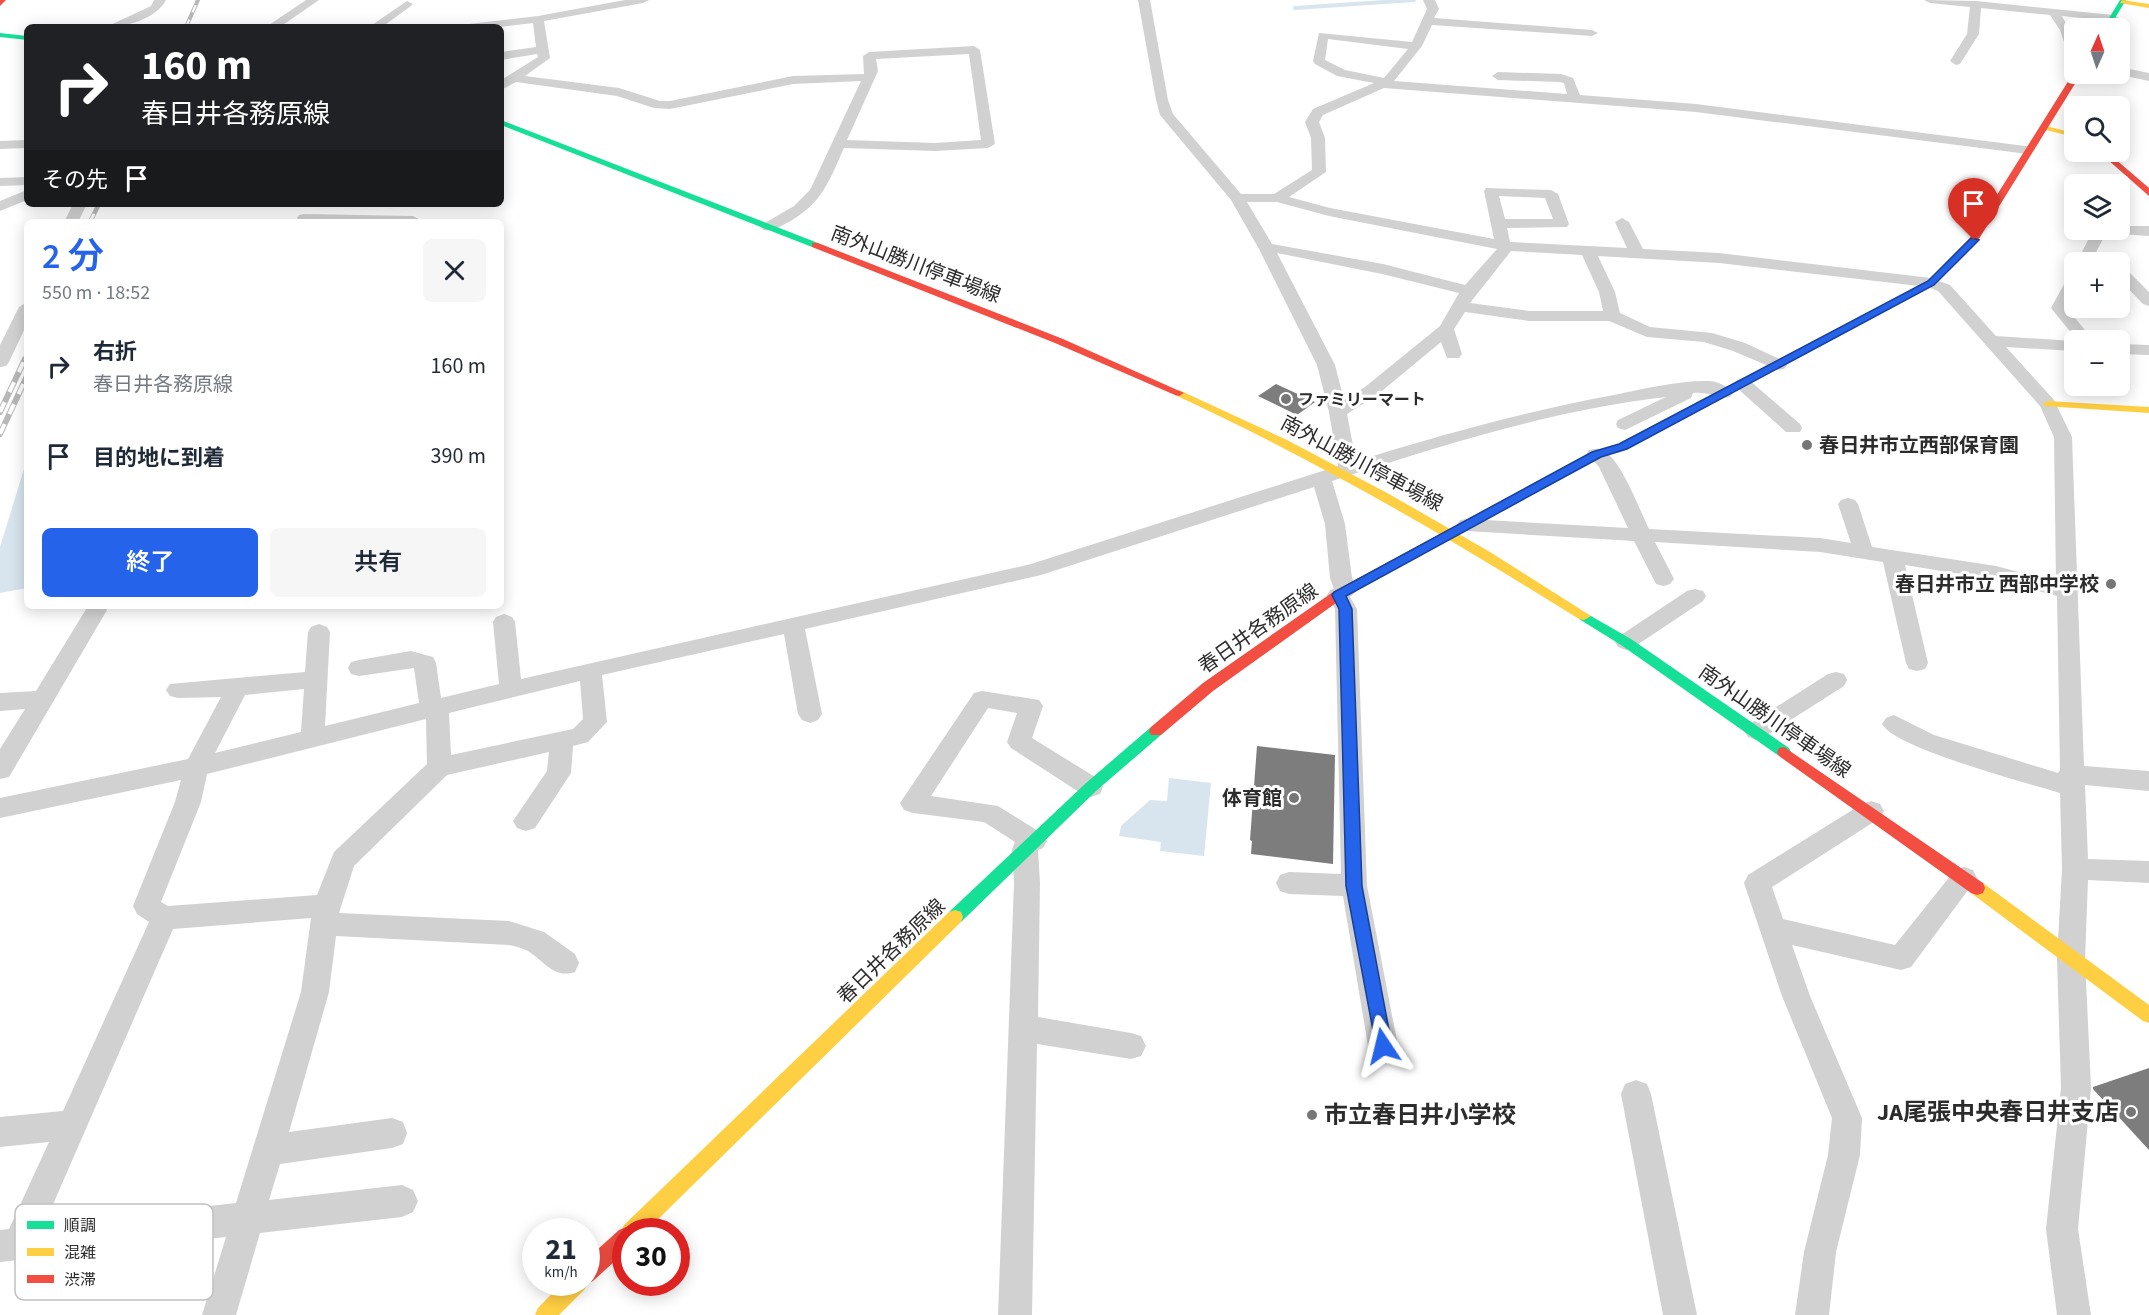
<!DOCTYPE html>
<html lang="ja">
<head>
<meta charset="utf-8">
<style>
	:root { --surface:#fff; --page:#f6f6f7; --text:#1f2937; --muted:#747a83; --accent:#2563eb }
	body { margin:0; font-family:"Source Sans 3","Noto Sans JP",sans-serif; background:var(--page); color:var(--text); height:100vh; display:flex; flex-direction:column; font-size:22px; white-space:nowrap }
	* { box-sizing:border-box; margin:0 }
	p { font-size:20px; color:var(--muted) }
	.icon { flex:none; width:33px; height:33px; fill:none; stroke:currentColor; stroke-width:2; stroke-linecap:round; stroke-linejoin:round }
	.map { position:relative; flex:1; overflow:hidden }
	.panel { position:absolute; left:24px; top:219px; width:480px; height:390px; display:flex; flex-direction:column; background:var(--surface); border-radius:9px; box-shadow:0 3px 15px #0003 }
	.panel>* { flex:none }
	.hud { position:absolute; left:24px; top:24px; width:480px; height:183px; border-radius:9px; box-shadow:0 3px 15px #0003; background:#202124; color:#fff; overflow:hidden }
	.needle { width:39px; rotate:3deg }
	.buttons { position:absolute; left:2064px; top:18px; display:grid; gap:12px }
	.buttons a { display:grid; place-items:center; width:66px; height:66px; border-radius:9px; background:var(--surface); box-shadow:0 3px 15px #0003; font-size:30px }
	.speed { position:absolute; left:522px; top:1218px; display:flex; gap:12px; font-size:30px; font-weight:700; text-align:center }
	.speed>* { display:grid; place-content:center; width:78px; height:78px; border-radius:50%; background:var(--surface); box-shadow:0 3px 15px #0003; line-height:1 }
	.speed small { font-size:15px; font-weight:400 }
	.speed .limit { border:9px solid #d22; background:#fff; color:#111 }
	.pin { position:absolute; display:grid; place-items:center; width:51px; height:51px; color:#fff; margin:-62px -26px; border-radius:50% 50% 50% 0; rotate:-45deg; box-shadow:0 0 6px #0007 }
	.pin .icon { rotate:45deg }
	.me { position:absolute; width:66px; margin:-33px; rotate:350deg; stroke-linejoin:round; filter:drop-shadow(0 0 4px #0008) }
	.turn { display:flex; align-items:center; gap:21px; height:126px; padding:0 18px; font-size:27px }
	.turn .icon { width:78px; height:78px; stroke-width:2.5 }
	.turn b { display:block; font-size:42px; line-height:51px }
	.then { display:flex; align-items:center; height:57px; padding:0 18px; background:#0003; gap:12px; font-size:22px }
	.round { display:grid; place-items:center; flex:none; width:63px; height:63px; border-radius:9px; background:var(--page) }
	.overview { display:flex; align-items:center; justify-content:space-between; height:102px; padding:0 18px }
	h1 { font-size:36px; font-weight:600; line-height:45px; color:var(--accent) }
	.primary-button { display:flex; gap:12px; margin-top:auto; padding:12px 18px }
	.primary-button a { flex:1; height:69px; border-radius:9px; background:var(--accent); color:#fff; font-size:24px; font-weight:600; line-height:69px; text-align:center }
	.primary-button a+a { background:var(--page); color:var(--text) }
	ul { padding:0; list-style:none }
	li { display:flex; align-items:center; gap:18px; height:90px; padding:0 18px }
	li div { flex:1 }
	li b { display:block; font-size:22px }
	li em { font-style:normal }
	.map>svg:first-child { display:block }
	.water { fill:#d8e5ef }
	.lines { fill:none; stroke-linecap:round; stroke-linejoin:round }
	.stream { stroke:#d8e5ef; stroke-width:4 }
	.building { fill:#7d7d7d }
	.street { fill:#d1d1d1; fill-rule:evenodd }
	.fast { fill:#16e098; fill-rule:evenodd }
	.slow { fill:#ffcf43; fill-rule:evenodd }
	.jam { fill:#f24e42; fill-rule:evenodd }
	.rail-far2-casing { stroke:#b8b8b8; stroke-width:4 }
	.rail-far1-casing { stroke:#b8b8b8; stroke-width:4.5 }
	.rail-casing { stroke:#b8b8b8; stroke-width:6 }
	.rail-far2 { stroke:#fff; stroke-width:2; stroke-dasharray:8; stroke-linecap:butt }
	.rail-far1 { stroke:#fff; stroke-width:3; stroke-dasharray:9; stroke-linecap:butt }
	.rail { stroke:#fff; stroke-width:4; stroke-dasharray:11; stroke-linecap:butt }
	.route { fill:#2563eb; stroke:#184099; stroke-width:1.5 }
	.poi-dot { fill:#767676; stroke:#fff; stroke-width:2 }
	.labels { text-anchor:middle; stroke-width:6; stroke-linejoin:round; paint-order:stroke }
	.far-poi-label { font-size:16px; font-weight:bold; fill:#2c2c2c; stroke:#fff; text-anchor:start }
	.street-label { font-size:20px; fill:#2c2c2c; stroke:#fff }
	.poi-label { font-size:20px; font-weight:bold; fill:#2c2c2c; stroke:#fff; text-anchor:end }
	.near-poi-label { font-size:24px; font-weight:bold; fill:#2c2c2c; stroke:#fff; text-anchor:end }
	.key { fill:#fff; stroke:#c0c0c0; stroke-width:1.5 }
	.key-label { font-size:16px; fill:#2c2c2c }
</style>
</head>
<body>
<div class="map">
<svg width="2149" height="1315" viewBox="0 0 2149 1315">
	<rect width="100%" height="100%" fill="#fff"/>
	<!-- water -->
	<g class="water">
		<polygon points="27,459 27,588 0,593 0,547"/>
		<polygon points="1169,778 1211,783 1204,856 1160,851 1161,842 1119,836 1121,826 1150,800 1167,801"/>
	</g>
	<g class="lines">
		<!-- stream -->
		<polyline class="stream" points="1295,8 1414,0"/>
	</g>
	<!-- building -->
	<g class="building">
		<polygon points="1276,384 1315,402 1297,415 1258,396"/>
		<polygon points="1257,746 1335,755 1333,864 1251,854 1252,841 1250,840"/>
		<polygon points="2149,1068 2149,1150 2093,1089 2093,1087"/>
	</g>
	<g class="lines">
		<!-- street -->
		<g class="street">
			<path d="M154,0h12c-10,19 -40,27 -60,27l45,-21z"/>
			<polygon points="306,0 319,0 280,27 266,27"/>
			<path d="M625,0h24l-6,3 -99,18 6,37 -25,18 94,12 41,13h10l123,-25 71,-2 -1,-18 6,-4 105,-6 6,4 15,94 -7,4 -53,3 -91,-3c-16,36 -23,57 -59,76 -8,4 -14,8 -22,6l-2,-3 2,-3 31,-18 16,-16 51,-109 -68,3 -123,25 -16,-1 -37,-12 -101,-14 -15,8v-10l37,-23 -1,-3 -36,6v-8l35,-5 -3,-24 -34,4h-36l6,-3 69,-8zM969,54l12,86 -46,3 -88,-3 31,-69 -2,-12z"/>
			<path d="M1138,0h12l18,100 5,14 68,80h33l38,-24 -1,-32 -6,-16 8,-13 61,-26 -37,-7 -22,-12 -2,-3 6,-28 93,9 15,-33 -4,-9h12l4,9 -5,9 158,12 6,3 -6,3 -160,-11 -10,21 -28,35 173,13 -3,-11 -5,-1 -61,-2 -6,-4 6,-4 63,2 12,4 7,17 116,9 337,43 2,3 -7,4 -332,-42 -312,-24 -61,27 -4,7 6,16 1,34 -37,25 41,11 164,31 -10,-48 2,-3 65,2 7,4 11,30 -2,3 -60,1 3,14 117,6 -12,-26 7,-4 7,4 14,27 76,4 212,25 19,7 46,51 78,5v10l-68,-4 48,53 18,37 12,329 65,5v20l-64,-6 3,74 61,2v22l-61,-3 -3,79 6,129 -13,141 13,86h-34l-11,-86 15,-141 -4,-129 5,-90 -2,-76c-32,-10 -164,-44 -178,-69l4,-6 8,-3 40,20 124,38 2,-3 -3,-174 -61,-16 -91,-15 23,98 -3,6 -8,2 -8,-2 -3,-6 -23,-101 -63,-10 -165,-10 19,37 -4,5 -7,2 -7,-2 -22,-43 -167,-10 -7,-1 -3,-5 3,-5 7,-1 161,9 -29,-61 -12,-13 2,-4c5,-1 10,-2 14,0 19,11 36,59 46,79l171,9 31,5 -13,-39 3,-4 7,-2 7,2 3,4 14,43 124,19 60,16 -2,-145 -14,-31 -102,-115 -10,-4 -209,-24 -121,-7 17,36 5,21 30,14 62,6 33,10 39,18 3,4 -3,4 -6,1 -45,-19 -29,-9 -57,-5 -38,-16h-80l-64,-9 -11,17 8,25 -3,4h-12l-6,-16 -64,53 -30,19 9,47c85,-26 170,-50 258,-66 28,-6 67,-15 95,-14 8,0 20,6 24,12l-3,4c-12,3 -20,-6 -37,-4l-2,5 -66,32 -7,-2 -2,-4 2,-4 48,-23c-114,13 -226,49 -334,84l13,43 7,54 5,13 -7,6 7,12 10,277 31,160 -5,10 -10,3 -10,-3 -5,-10 -25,-150 -54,-2 -9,-3 -4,-8 4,-8 9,-3 52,2 -6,-265 -8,-14 3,-5 4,-1 -4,-11 -5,-54 -11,-37 -273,88 -236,54 17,85 -4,6 -8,3 -8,-3 -4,-6 -14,-80 -182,41 5,47 -19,20 -15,4 -2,27 -36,55 -9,3 -9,-3 -4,-7 34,-50 2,-19 -102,23 -93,91 -15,47 170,8 35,11 31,22 4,9 -4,9c-21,7 -31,-11 -47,-21 -6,-3 -13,-5 -19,-6l-173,-9 -7,56 -40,140 103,-14 11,4 4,11 -4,11 -11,4 -112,16 -11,36 133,-15 11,5 5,11 -5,11 -11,5 -142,16 -24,82h-34l24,-78 -226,25v-32l9,-1 40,-87 -49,5v-30l63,-6 86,-189 -12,-8 -4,-8 42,-104 6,-22 -181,38v-20l188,-39 33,-62 -43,1 -8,-2 -4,-6 4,-6 135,-12 3,-40 3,-5 8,-3 8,3 3,5 -5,94 94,-23 -5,-35 -55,8 -8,-2 -3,-6 3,-6 8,-2 52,-9 22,6 3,6 5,35 58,-14 -6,-62 3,-5 8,-3 8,3 3,5 6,57 510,-115 307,-98 -9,-54 -12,-47 -58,-116 -28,-49 -71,-85 -4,-15zM1328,39l80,10 -24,29 -39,-8 -20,-10zM1499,196l46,2 8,21h-48zM1247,202h30l52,14 168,33 -32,36 -82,-21 -111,-20zM1511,251l71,4 17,37 4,19h-74l-59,-8zM1277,253l105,21 77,19 -19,33 -75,61 -21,13 -9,-35zM580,681l3,38 -10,10 -122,26 -2,-42zM304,689l-3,43 -86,21 30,-58zM426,719l1,45 -93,88 -17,43 -149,11 -7,-4 40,-100 6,-28zM311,918l-10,74 -65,211 -192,22 129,-296z"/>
			<polygon points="1924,0 1976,1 2113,15 2119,18 2113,21 2062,16 2074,38 2074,58 2068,54 2060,30 2050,15 1981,8 1979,34 1960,64 1956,65 1950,61 1967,34 1970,7 1930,3"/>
			<polygon points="407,1 413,4 411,6 382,27 369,27"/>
			<polygon points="2120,67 2149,73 2149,81 2116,74 2120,74"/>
			<polygon points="27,140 27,148 0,149 0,141"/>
			<polygon points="27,177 27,185 0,186 0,178"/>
			<polygon points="27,190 27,200 0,211 0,201"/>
			<polygon points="73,204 87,204 78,222 64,222"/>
			<polygon points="304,214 413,216 420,220 419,222 299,221 297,218 299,215"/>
			<polygon points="2120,226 2149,226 2149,236 2106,233 2091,262 2077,262 2093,230 2120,230"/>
			<polygon points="2120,270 2130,273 2149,292 2149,306 2143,304 2120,280"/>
			<polygon points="2074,275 2074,294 2067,308 2093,340 2077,340 2051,308 2068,277"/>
			<polygon points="27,302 27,324 9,362 6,366 0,367 0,345 19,307"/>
			<polygon points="2120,344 2149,345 2149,355 2120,354"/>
			<polygon points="1743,379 1749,380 1800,424 1802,428 1800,432 1786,432 1737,388 1734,384 1737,380"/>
			<polygon points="1695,589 1703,591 1706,596 1703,601 1634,647 1626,650 1618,647 1615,642 1618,637 1687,591"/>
			<polygon points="88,606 104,606 107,610 9,777 0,779 0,749 25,709 0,711 0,693 36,691"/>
			<polygon points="1836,672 1844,674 1847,680 1844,686 1764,737 1756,740 1748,737 1744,731 1748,725 1828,674"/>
			<polygon points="982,691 1039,700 1043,706 1032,738 1100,780 1103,787 1100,794 1091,797 1082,794 1011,748 1007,742 1017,713 988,708 931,796 998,806 1043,834 1047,841 1043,848 1038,850 1040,883 1038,1017 1131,1033 1141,1036 1146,1046 1141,1056 1131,1059 1037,1044 1032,1315 998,1315 1014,883 1012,849 1015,842 984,822 913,813 904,810 900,803 974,693"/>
			<polygon points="1871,801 1880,804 1884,811 1880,818 1772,887 1783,919 1895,945 1955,870 1964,867 1973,870 1977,878 1911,967 1901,970 1792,945 1810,996 1862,1118 1860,1155 1836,1252 1829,1315 1795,1315 1804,1252 1828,1155 1832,1118 1782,996 1744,883 1748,875 1862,804"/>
			<polygon points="1636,1080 1647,1084 1651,1094 1697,1315 1663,1315 1621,1094 1625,1084"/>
		</g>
		<!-- fast -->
		<g class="fast">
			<polygon points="2120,0 2126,0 2109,28 2103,28"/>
			<polygon points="0,33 27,36 27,40 0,37"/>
			<polygon points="501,120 818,243 820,245 812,247 501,125"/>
			<polygon points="1880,307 1885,310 1883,312 1627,449 1600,456 1561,477 1557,479 1551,475 1592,452 1619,445"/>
			<polygon points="1584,612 1631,639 1789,748 1791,752 1789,756 1779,756 1621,645 1579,619 1577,616"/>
			<polygon points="1156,726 1161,727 1163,731 1161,735 1096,791 961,922 955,924 949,922 947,917 949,912 1086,783 1151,727"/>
		</g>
		<!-- slow -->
		<g class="slow">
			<polygon points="2122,0 2149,4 2149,8 2120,3"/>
			<polygon points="2042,125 2074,133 2074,137 2042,129"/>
			<path d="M1179,390l108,50 102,54 101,58 101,64 -7,4 -5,-1c-131,-82 -263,-159 -404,-224l-1,-2z"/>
			<polygon points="2048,401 2149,407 2149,413 2044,406 2043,404"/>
			<polygon points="1977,881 1983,883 2149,1005 2149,1023 2143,1021 1971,893 1969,888 1971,883"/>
			<polygon points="955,910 961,912 963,917 961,922 645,1232 626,1232 624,1239 621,1232 624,1225 949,912"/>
			<polygon points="586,1278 588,1282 585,1289 559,1315 535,1315 538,1308 563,1282 586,1282"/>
		</g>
		<!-- jam -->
		<g class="jam">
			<polygon points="0,0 6,0 0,6"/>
			<polygon points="2074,72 2081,74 1977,242 1934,285 1883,312 1877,312 1877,308 1928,281 1970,238"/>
			<polygon points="2099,152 2107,152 2149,188 2149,196"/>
			<polygon points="812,243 818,243 1063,339 1184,393 1179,396 1175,395 1055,343 812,247"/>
			<polygon points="1557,471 1563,475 1561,477 1343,598 1213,691 1161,735 1151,735 1149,731 1151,727 1203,683 1333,592"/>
			<polygon points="1784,747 1983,883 1985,888 1983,893 1977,895 1971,893 1779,756 1777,752 1779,748"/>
			<polygon points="626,1227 634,1232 626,1232 626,1251 593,1281 586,1284 582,1282 586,1282 586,1260 619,1230"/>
		</g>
		<defs>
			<polyline id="rail-far2" points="186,27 198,0"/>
			<g id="rail-far1">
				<polyline points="90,222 99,204"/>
				<polyline points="25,360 27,355"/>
			</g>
			<g id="rail">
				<polyline points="0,412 25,359"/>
				<polyline points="0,434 27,376"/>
			</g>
		</defs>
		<!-- rail-far2 casing -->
		<use href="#rail-far2" class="rail-far2-casing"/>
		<!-- rail-far1 casing -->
		<use href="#rail-far1" class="rail-far1-casing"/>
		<!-- rail casing -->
		<use href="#rail" class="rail-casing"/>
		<!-- rail-far2 -->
		<use href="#rail-far2" class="rail-far2"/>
		<!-- rail-far1 -->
		<use href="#rail-far1" class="rail-far1"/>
		<!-- rail -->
		<use href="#rail" class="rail"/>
	</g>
	<!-- route -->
	<polygon class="route" points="1971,238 1979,240 1934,285 1627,449 1601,457 1346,596 1352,609 1362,886 1392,1046 1390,1052 1383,1054 1377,1052 1346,886 1339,609 1332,595 1334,592 1592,452 1619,444 1928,281"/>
	<!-- markers -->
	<g class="poi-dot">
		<circle cx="1286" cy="399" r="6"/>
		<circle cx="1807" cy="445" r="6"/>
		<circle cx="2111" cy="584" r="6"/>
		<circle cx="1294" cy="798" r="6"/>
		<circle cx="2131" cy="1112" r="6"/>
		<circle cx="1312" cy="1115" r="6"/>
	</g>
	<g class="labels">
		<!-- far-poi labels -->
		<g class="far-poi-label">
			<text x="1298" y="405">ファミリーマート</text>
		</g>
		<!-- street labels -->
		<g class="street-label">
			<text transform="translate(916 264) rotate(21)" y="7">南外山勝川停車場線</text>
			<text transform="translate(1362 463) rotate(28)" y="7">南外山勝川停車場線</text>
			<text transform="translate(1258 628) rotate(-35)" y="7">春日井各務原線</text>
			<text transform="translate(1775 721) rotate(35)" y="7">南外山勝川停車場線</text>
			<text transform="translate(891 951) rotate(-44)" y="7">春日井各務原線</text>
		</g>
		<!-- poi labels -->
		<g class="poi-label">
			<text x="1819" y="452" text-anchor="start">春日井市立西部保育園</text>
			<text x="2099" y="591">春日井市立 西部中学校</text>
			<text x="1282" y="805">体育館</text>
		</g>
		<!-- near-poi labels -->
		<g class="near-poi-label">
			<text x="2119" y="1120">JA尾張中央春日井支店</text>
			<text x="1324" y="1123" text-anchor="start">市立春日井小学校</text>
		</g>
	</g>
	<!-- legend -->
	<rect x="15" y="1204" width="198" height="96" rx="9" class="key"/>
	<rect x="27" y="1221" width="27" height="8" fill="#16e098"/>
	<rect x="27" y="1248" width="27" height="8" fill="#ffcf43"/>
	<rect x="27" y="1275" width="27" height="8" fill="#f24e42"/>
	<g class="key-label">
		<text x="64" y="1231">順調</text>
		<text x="64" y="1258">混雑</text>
		<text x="64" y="1285">渋滞</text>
	</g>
</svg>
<div class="buttons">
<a><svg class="needle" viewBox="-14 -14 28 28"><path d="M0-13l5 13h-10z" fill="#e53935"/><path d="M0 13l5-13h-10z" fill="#747a83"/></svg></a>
<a><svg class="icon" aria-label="search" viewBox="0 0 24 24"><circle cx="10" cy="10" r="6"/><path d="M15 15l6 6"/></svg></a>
<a><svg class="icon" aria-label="layers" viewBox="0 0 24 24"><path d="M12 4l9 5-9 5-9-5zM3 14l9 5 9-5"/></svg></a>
<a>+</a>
<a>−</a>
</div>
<div class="speed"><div>21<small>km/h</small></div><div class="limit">30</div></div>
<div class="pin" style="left:1974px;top:240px;background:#d93025"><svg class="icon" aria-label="arrive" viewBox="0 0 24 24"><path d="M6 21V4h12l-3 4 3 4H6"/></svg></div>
<svg class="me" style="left:1383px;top:1046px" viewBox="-20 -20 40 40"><path d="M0-17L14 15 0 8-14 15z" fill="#2563eb" stroke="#fff" stroke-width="4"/></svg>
<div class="hud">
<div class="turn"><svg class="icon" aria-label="right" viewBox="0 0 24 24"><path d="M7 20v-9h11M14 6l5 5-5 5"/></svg><div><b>160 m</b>春日井各務原線</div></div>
<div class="then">その先<svg class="icon" aria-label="arrive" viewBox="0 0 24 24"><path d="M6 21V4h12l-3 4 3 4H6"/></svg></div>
</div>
<section class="panel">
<div class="overview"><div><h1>2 分</h1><p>550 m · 18:52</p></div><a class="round"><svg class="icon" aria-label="close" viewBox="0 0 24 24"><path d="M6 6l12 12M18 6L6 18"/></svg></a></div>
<ul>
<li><svg class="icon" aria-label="right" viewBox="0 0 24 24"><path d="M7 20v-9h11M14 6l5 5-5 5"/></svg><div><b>右折</b><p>春日井各務原線</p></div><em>160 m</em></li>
<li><svg class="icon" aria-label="arrive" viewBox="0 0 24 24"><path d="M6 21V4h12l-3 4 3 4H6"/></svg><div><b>目的地に到着</b></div><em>390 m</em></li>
</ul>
<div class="primary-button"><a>終了</a><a>共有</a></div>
</section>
</div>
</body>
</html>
